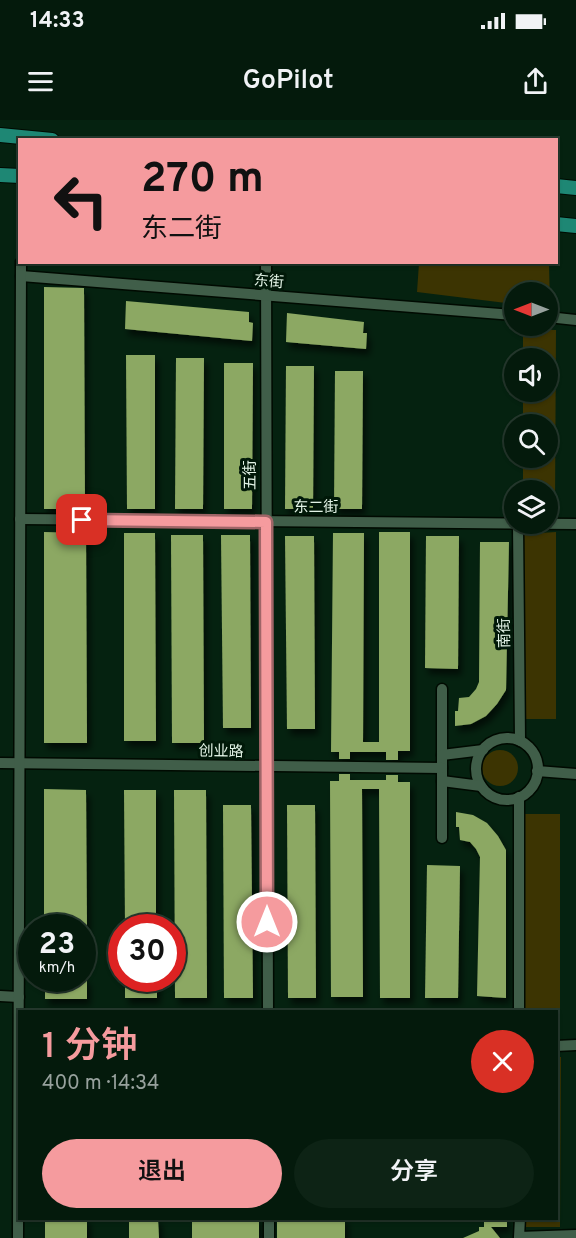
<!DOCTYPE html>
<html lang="zh">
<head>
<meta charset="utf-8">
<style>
	:root { --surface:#041a0c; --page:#0d2315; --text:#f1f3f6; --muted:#97a19d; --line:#25382d; --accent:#f59b9e }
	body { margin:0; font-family:Overpass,"Noto Sans SC",sans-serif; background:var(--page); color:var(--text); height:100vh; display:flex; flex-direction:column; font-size:22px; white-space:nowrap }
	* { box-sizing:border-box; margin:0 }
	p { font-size:20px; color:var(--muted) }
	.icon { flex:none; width:33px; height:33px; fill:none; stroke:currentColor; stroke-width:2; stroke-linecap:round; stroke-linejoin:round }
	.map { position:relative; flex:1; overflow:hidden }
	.panel { position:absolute; left:18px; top:890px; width:540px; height:210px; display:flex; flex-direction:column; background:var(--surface); border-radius:0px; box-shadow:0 2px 4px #0004,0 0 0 2px var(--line) }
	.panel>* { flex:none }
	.hud { position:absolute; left:18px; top:18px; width:540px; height:126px; border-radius:0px; box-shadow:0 2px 4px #0004,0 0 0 2px var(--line); background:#f59b9e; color:#111; overflow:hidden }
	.needle { width:39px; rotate:270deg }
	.controls { position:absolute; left:504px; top:162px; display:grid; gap:12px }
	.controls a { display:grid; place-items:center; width:54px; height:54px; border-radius:50%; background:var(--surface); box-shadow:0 2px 4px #0004,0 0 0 2px var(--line); font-size:30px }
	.speed { position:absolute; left:18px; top:794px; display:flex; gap:12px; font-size:30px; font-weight:700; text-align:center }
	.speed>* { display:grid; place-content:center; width:78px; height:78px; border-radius:50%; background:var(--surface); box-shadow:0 2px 4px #0004,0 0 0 2px var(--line); line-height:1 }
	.speed small { font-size:15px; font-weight:400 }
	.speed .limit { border:9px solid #d22; background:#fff; color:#111 }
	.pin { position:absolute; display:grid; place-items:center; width:51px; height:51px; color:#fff; margin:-26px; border-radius:12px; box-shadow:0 3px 9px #0006 }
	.me { position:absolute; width:66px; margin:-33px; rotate:0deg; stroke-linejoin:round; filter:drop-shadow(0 0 4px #0008) }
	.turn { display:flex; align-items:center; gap:21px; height:126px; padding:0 24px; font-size:27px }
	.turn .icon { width:78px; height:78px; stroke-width:2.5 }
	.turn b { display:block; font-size:42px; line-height:51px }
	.round { display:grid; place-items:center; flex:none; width:63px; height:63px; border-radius:32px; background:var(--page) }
	.head { display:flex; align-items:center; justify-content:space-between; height:102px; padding:0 24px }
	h1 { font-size:36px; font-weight:600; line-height:45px; color:var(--accent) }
	.button { display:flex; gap:12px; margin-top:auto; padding:12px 24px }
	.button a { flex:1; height:69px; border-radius:36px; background:var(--accent); color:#111; font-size:24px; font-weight:600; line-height:69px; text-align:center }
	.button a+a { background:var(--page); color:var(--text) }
	.status { display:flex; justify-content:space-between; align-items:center; height:42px; padding:0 30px; background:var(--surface); direction:ltr }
	.status svg { height:16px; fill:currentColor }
	header { display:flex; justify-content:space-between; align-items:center; height:78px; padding:0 24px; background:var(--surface); font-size:27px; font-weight:600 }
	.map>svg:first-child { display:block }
	.green { fill:#3c3402 }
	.building { fill:#8ca863; filter:url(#shadow) }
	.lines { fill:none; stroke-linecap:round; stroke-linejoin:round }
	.minor-casing { stroke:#000a01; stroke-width:13 }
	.major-casing { stroke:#000a01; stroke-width:16 }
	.minor { stroke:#405e49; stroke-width:10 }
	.major { stroke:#1e8774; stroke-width:14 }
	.route-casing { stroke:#9f6567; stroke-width:15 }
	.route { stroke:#f59b9e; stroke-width:10 }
	.labels { text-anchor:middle; stroke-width:6; stroke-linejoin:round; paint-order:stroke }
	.street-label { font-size:15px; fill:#e2f3e6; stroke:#001808 }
</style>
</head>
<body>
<div class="status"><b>14:33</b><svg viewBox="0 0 49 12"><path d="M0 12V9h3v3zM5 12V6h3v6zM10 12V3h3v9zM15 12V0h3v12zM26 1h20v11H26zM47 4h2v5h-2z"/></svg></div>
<header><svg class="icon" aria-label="menu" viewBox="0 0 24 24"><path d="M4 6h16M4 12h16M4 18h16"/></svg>GoPilot<svg class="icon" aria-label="share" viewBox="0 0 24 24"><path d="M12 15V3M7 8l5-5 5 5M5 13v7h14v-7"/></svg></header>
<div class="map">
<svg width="576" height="1118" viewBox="0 0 576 1118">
	<defs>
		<filter id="shadow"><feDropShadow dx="3.5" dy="6" stdDeviation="3" flood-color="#0009"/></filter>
	</defs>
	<rect width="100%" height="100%" fill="#052210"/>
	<!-- green -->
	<g class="green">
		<polygon points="419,143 549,143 550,186 548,186 548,172 514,172 514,184 417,172"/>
		<polygon points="523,209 556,210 555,387 548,387 548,370 523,370 523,338 548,338 548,304 523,304 523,272 548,272 548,238 523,238"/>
		<polygon points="556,412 556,599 524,599 524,414"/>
		<circle cx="500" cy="648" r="18"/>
		<polygon points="525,694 560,694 560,912 557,912 556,891 525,891"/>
		<polygon points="557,937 561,937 560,1107 526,1107 526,1098 556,1098"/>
	</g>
	<!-- building -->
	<g class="building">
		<polygon points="44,167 84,168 85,389 44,389"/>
		<polygon points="126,181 249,192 249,202 253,203 252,221 125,209"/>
		<polygon points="287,193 364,202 363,213 367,213 366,229 286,222"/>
		<polygon points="126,235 155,235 155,389 127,389"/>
		<polygon points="176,238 204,238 203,389 175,389"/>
		<polygon points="224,243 253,243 252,389 224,389"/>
		<polygon points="286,246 314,246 313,389 285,389"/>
		<polygon points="335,251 363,251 362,389 334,389"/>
		<polygon points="44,412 86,413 87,623 44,623"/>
		<polygon points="379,412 410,412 410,631 398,631 398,640 386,640 386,632 350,632 350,639 339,639 339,632 331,632 333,413 364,413 363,622 379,622"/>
		<polygon points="124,413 155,413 156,621 124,621"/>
		<polygon points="171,415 203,415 204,623 172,623"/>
		<polygon points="221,415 250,415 251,608 223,608"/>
		<polygon points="285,416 314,416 315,609 287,609"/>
		<polygon points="426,416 459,416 458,549 425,548"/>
		<polygon points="480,422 509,422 506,570 497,584 486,596 471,604 455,606 455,591 458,591 459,578 469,577 476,569 479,562"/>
		<polygon points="339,654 350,654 350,660 386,660 386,655 398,655 398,662 410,662 410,878 380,878 379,669 362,669 363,877 331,877 330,661 339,661"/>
		<polygon points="44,669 86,670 87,807 44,807"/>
		<polygon points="124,670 156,670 156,807 125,807"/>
		<polygon points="174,670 206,670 207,878 175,878"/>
		<polygon points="223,685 251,685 253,878 224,878"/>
		<polygon points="287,685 315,685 316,878 288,878"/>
		<polygon points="456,692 473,695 487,703 498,716 506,730 506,878 477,876 480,737 476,729 470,722 460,720 459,707 456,707"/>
		<polygon points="427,745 460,746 458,878 425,878"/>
		<rect x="45" y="858" width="42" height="21"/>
		<rect x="125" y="858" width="32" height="20"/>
		<rect x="45" y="1098" width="42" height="20"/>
		<polygon points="129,1098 158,1098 159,1118 129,1118"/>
		<rect x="192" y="1098" width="67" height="20"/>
		<rect x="277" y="1098" width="68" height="20"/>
		<polygon points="484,1098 507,1098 507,1107 491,1107 500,1118 463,1118 479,1111 479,1107 484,1107"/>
	</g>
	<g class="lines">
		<defs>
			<g id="minor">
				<polyline points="266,142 268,891"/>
				<polyline points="21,156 514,195"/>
				<polyline points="548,197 576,200"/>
				<polyline points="20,399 576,404"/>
				<polyline points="518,404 520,621"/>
				<polyline points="442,569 442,718"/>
				<circle cx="507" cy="649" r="31"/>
				<polyline points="442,635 483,630"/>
				<polyline points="0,643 442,648"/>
				<polyline points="537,651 576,654"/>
				<polyline points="442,661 481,666"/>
				<polyline points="519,677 519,891"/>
				<polyline points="0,876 19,877"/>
				<polyline points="556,926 576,925"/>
				<polyline points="269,1098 269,1118"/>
				<polyline points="520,1098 519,1117 576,1115"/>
				<polyline points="18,1118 21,142"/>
			</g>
			<g id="major">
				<polyline points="0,15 52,20"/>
				<polyline points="0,55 20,56"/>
				<polyline points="556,66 576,68"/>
				<polyline points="556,104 576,106"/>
			</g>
		</defs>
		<!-- minor casing -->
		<use href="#minor" class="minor-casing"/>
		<!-- major casing -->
		<use href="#major" class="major-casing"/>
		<!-- minor -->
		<use href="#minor" class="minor"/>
		<!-- major -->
		<use href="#major" class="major"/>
	</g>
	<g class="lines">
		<defs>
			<polyline id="route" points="82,400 266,402 267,802"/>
		</defs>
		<!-- route casing -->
		<use href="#route" class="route-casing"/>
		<!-- route -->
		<use href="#route" class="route"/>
	</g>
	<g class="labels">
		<!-- street labels -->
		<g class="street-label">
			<text transform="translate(269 161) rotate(5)" y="5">东街</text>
			<text transform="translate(250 355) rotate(-90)" y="5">五街</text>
			<text x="316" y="392">东二街</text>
			<text transform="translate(504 513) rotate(-91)" y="5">南街</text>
			<text transform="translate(221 631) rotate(1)" y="5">创业路</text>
		</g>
	</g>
</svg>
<div class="controls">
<a><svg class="needle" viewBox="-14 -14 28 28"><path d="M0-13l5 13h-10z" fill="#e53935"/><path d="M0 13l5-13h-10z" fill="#97a19d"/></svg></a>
<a><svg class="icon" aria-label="sound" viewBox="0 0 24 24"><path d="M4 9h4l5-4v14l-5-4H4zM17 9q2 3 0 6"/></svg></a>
<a><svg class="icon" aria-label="search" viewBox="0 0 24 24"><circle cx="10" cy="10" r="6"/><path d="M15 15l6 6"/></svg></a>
<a><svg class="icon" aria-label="layers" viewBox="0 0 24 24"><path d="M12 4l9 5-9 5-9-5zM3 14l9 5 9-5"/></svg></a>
</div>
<div class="speed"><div>23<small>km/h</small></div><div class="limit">30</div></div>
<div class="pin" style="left:82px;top:400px;background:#d93025"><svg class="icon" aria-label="arrive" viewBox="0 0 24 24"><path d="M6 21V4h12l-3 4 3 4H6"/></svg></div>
<svg class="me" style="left:267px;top:802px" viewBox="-20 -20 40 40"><circle r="17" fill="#f59b9e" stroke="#fff" stroke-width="3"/><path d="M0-11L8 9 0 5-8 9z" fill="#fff"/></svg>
<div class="hud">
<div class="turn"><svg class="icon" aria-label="left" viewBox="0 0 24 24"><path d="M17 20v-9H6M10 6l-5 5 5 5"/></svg><div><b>270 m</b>东二街</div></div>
</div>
<section class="panel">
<div class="head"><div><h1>1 分钟</h1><p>400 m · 14:34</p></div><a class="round" style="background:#d93025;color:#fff"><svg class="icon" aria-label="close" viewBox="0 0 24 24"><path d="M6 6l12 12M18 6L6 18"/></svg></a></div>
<div class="button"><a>退出</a><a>分享</a></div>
</section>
</div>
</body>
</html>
